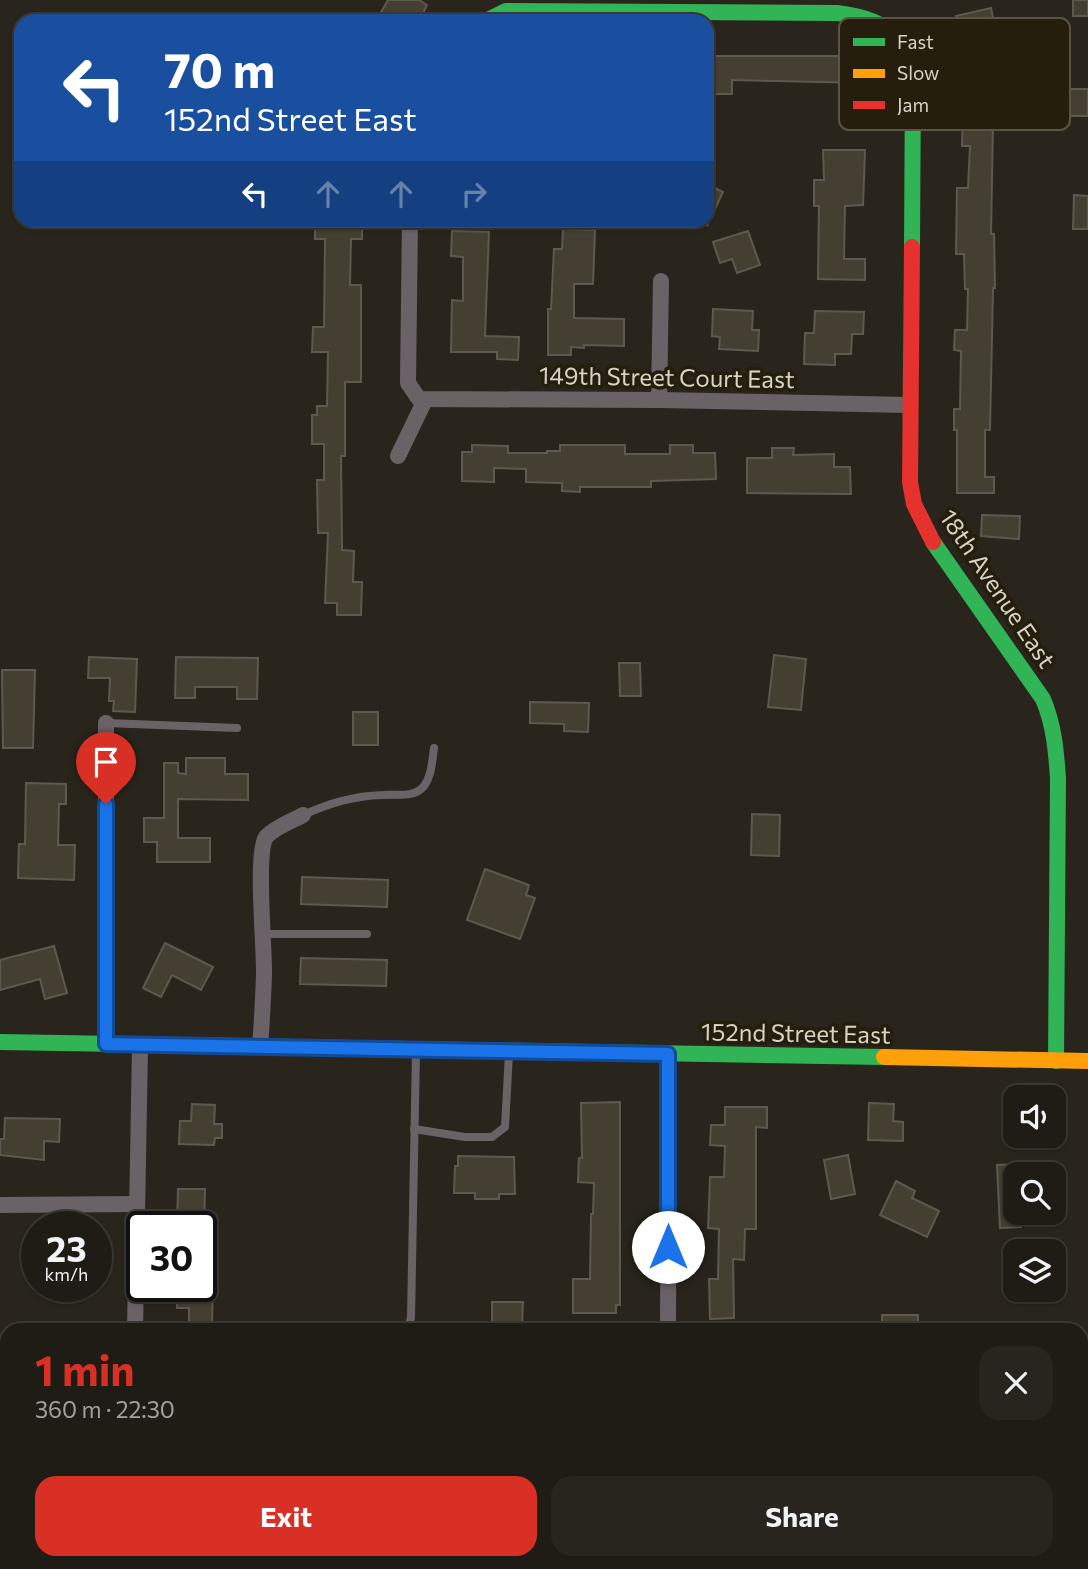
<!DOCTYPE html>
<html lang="en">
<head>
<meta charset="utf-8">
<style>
	:root { --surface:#1f1c15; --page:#27251e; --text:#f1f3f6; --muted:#a1a1a0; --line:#3c3a34; --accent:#d93025 }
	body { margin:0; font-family:Commissioner,sans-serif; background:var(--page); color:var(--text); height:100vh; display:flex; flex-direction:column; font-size:26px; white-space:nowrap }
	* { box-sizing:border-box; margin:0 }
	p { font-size:23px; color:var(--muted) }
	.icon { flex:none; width:38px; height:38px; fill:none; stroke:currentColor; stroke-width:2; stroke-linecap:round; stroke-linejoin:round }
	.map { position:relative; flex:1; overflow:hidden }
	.drawer { position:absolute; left:0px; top:1323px; width:1088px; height:247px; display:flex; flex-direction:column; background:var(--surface); border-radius:21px 21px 0 0; box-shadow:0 2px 5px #0004,0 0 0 2px var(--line) }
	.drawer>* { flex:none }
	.banner { position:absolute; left:14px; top:14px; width:700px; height:214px; border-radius:21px; box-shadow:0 2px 5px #0004,0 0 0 2px var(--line); background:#1a4fa0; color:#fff; overflow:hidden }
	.buttons { position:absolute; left:1003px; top:1085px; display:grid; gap:14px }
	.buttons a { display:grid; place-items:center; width:63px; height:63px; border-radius:14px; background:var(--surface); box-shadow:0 2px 5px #0004,0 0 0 2px var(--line); font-size:35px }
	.speed { position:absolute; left:21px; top:1211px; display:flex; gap:14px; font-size:35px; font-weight:700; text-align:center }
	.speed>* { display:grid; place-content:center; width:91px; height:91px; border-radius:50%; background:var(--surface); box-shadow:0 2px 5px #0004,0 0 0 2px var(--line); line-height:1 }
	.speed small { font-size:18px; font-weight:400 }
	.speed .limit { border:4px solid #111; border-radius:10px; background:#fff; color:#111 }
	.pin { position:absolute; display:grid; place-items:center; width:60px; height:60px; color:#fff; margin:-72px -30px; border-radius:50% 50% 50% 0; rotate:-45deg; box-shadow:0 0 7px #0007 }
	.pin .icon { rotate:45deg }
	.me { position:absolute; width:77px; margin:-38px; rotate:0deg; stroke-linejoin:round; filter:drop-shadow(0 0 5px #0008) }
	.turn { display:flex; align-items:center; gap:24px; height:147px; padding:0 35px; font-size:32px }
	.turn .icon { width:91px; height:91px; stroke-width:2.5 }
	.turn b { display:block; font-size:49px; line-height:60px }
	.lanes { display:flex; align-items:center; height:66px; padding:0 35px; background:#0003; justify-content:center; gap:35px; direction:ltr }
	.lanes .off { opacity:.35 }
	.round { display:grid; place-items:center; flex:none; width:74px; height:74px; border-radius:21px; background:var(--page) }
	.summary { display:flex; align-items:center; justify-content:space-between; height:119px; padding:0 35px }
	h1 { font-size:42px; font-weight:700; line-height:52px; color:var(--accent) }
	.cta { display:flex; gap:14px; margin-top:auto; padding:14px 35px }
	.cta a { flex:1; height:80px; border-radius:21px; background:var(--accent); color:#fff; font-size:28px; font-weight:700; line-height:80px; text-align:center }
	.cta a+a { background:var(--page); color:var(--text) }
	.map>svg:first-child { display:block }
	.building { fill:#443f31; stroke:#5d5951; stroke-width:2 }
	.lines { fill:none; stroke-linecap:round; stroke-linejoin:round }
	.lane { stroke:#6b6268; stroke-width:8 }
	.street { stroke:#6b6268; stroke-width:16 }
	.fast { stroke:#30b455; stroke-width:16 }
	.slow { stroke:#ff9f0a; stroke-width:16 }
	.jam { stroke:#e5322d; stroke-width:16 }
	.route-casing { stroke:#114b97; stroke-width:18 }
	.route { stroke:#1a73e8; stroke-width:12 }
	.labels { text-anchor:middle; stroke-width:7; stroke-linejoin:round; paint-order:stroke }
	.street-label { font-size:24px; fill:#d7d3c8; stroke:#251e0c }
	.key { fill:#251e0c; stroke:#5a5444; stroke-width:2 }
	.key-label { font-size:19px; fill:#d7d3c8 }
</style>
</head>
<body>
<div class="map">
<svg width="1088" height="1569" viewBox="0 0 1088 1569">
	<rect width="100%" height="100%" fill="#29251c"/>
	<!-- building -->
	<g class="building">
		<polygon points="388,0 419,0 427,5 419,21 376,21"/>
		<rect x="1073" y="0" width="15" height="16"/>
		<polygon points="991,8 1003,68 994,70 991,234 994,234 995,288 993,288 990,430 985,430 985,477 994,477 994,493 957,493 957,430 954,430 954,409 960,409 961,351 954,350 955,330 967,330 968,289 965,289 964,254 956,254 957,188 968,188 970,146 962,146 963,109 956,109 956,87 971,88 956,16"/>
		<polygon points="707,56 854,56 854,66 865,66 865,83 732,80 732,94 707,94"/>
		<rect x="1058" y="89" width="30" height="27"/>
		<polygon points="823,150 865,150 863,205 845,206 844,259 865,259 865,280 818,279 819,206 814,206 814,180 824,180"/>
		<polygon points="707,184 723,192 707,226"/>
		<polygon points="1074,195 1088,196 1088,229 1073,229"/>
		<polygon points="315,220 362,220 362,239 351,239 350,285 361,285 361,382 345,382 345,456 341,456 342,550 354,551 353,582 362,582 361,615 337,615 337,603 325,603 328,533 318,533 317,480 324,480 324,444 312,444 312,415 317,415 317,406 327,406 328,352 312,352 313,327 324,327 325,239 315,239"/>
		<polygon points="563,229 595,230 593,284 574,284 574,318 624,319 624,346 584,345 584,348 571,347 571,355 548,355 548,309 551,309 554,249 562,249"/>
		<polygon points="452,231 489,232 485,336 519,337 518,360 497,359 497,352 451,352 452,300 463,301 463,257 451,256"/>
		<polygon points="748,231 760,265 737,273 732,259 720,263 713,242"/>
		<polygon points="713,309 753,311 752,330 759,330 758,351 719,349 720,337 712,336"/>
		<polygon points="815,311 864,312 863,334 852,334 851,354 835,354 835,365 804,364 805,333 814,333"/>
		<polygon points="472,445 508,446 508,453 547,453 547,451 560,451 560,445 625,445 625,454 670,454 670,445 693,445 693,453 715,453 716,479 651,481 651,487 580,487 580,492 562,491 562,483 526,482 526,469 494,468 494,482 462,481 462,452 472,452"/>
		<polygon points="772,448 794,448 793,455 834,454 834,467 850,467 851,494 747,493 747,458 772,458"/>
		<polygon points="982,515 1020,516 1019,539 981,536"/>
		<polygon points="774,655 806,659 801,710 768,707"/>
		<polygon points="89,657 137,659 135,712 113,711 114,701 109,701 110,678 88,678"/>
		<polygon points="176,657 258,658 257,699 237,699 237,687 195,687 195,698 175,698"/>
		<polygon points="619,663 640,663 641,696 620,696"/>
		<polygon points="2,670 35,670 33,748 3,748"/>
		<polygon points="530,702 589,703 588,732 564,731 564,724 530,723"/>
		<rect x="353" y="712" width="25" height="33"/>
		<polygon points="186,758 225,758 225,774 248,774 248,800 178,799 178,838 210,838 210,862 157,862 157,842 144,842 144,818 164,818 164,763 178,763 178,773 186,774"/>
		<polygon points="26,783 66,784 66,804 59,804 58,845 75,845 74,880 18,878 19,844 25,844"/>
		<polygon points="752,814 780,815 779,856 751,855"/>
		<polygon points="485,869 529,885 526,895 535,898 520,939 467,920"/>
		<polygon points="302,877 388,880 387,907 301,904"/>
		<polygon points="165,943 213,967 201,990 172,975 161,997 143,988"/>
		<polygon points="54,946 67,993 45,999 40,979 0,990 0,960"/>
		<polygon points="301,958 387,960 386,986 300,984"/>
		<polygon points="620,1102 620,1305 616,1305 616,1313 573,1313 573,1279 590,1279 591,1214 593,1214 594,1183 578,1182 579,1158 582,1158 581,1103"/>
		<polygon points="869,1103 894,1104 893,1121 903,1122 903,1141 868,1140"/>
		<polygon points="192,1104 215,1105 214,1124 222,1124 222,1138 215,1138 214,1145 179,1144 180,1121 191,1121"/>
		<polygon points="725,1107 767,1107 767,1128 756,1127 756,1229 745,1229 744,1260 733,1259 734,1318 710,1319 709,1279 718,1279 719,1229 708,1228 710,1177 724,1177 725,1146 710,1145 711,1125 725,1125"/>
		<polygon points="5,1118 60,1119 59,1142 44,1141 44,1160 0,1155 0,1139 4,1139"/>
		<polygon points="848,1155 855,1194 831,1199 824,1160"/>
		<polygon points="458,1156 514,1157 515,1194 499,1194 499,1199 475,1199 475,1193 454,1193 455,1166 458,1166"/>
		<polygon points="1015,1164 1015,1213 1020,1213 1021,1227 1000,1228 997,1165"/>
		<polygon points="896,1181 915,1191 912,1198 939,1211 927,1237 880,1215"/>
		<polygon points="178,1189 205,1189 204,1227 177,1227"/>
		<polygon points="178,1286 213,1286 212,1324 189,1324 189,1308 177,1308"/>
		<polygon points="492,1302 523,1302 522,1326 492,1326"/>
		<rect x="882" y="1315" width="36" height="15"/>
	</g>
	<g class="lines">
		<!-- lane -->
		<g class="lane">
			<polyline points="106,723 237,728"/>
			<path d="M303,815c27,-12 50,-19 80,-20 13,-1 32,3 41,-9 8,-11 8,-25 10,-38"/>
			<polyline points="264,934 367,934"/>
			<polyline points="414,1129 465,1137 492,1137 505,1127 509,1053"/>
			<polyline points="407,1330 411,1318 416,1052"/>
		</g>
		<!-- street -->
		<g class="street">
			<polyline points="410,220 408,383 419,399 659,400 909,405"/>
			<polyline points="659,400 661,281"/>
			<polyline points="398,456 425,400"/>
			<polyline points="106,1044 106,723"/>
			<path d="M260,1046c2,-23 3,-46 4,-70 1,-25 -9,-123 2,-139 9,-10 26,-16 37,-22"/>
			<polyline points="0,1205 137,1204"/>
			<polyline points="135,1330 140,1046"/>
			<polyline points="668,1330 669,1054"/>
			<polyline points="1082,1407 1088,1407"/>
			<polyline points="960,1563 960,1569"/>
			<polyline points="132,1569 133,1563"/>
			<polyline points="667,1569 667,1563"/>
		</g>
		<!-- fast -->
		<g class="fast">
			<path d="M486,21l20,-10 331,2c44,5 62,18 76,60l-1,174"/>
			<path d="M933,542l110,157c11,26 13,51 15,79l-2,283"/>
			<polyline points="0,1042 884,1057"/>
		</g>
		<!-- slow -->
		<polyline class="slow" points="884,1057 1088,1061"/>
		<!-- jam -->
		<polyline class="jam" points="912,247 910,482 914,504 933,542"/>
	</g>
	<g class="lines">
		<defs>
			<polyline id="route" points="106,804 106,1044 668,1054 668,1247"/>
		</defs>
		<!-- route casing -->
		<use href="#route" class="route-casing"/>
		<!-- route -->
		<use href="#route" class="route"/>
	</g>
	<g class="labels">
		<!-- street labels -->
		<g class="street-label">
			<text transform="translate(667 378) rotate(1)" y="8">149th Street Court East</text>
			<text transform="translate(997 589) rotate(56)" y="8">18th Avenue East</text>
			<text transform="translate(796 1034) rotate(1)" y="8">152nd Street East</text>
		</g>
	</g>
	<!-- legend -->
	<rect x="839" y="18" width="231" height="112" rx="10" class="key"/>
	<rect x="853" y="38" width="32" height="8" fill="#30b455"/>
	<rect x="853" y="69" width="32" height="9" fill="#ff9f0a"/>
	<rect x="853" y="101" width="32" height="8" fill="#e5322d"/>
	<g class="key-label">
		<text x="897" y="49">Fast</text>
		<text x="897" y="80">Slow</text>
		<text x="897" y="112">Jam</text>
	</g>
</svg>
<div class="buttons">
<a><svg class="icon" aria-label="sound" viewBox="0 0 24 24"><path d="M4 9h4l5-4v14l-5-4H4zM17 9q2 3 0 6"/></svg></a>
<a><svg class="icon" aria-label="search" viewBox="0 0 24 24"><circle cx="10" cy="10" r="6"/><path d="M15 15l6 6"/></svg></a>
<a><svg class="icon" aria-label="layers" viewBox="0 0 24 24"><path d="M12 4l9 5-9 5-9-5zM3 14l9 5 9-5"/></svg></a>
</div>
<div class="speed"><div>23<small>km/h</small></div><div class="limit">30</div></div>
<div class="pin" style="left:106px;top:804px;background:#d93025"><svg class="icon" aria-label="arrive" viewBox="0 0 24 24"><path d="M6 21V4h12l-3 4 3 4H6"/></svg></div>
<svg class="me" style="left:668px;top:1247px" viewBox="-20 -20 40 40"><circle r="19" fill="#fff"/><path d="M0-13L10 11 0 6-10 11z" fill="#1a73e8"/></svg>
<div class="banner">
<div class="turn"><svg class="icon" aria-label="left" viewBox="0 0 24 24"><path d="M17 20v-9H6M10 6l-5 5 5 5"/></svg><div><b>70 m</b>152nd Street East</div></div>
<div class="lanes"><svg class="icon" aria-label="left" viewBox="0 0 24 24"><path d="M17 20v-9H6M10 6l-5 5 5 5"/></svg><svg class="icon off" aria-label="ahead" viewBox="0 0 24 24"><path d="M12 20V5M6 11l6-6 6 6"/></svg><svg class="icon off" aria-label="ahead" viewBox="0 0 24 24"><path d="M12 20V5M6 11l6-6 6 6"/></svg><svg class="icon off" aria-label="right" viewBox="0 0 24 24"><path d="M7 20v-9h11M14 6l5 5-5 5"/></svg></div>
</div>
<section class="drawer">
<div class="summary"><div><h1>1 min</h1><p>360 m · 22:30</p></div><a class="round"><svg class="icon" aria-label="close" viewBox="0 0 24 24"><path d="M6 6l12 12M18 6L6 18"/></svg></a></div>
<div class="cta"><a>Exit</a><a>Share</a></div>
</section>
</div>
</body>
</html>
